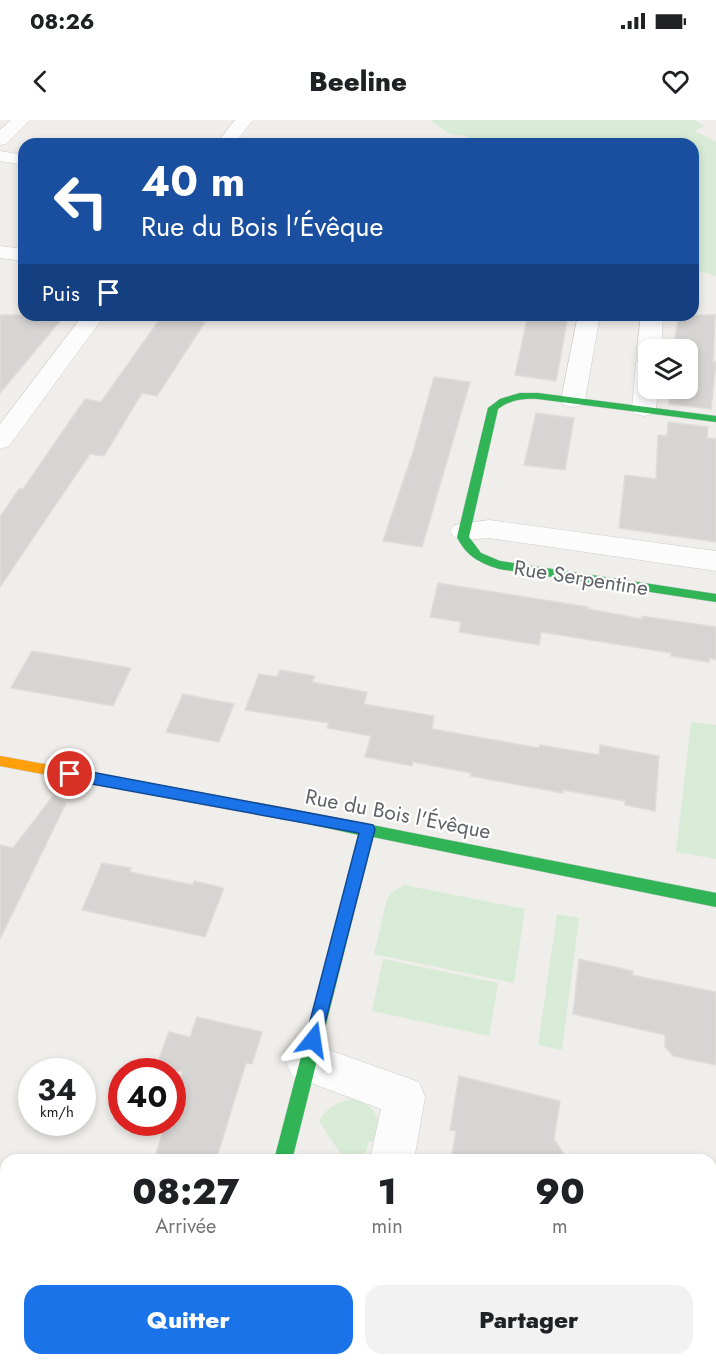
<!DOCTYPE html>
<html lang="fr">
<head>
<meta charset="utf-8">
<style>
	:root { --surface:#fff; --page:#f2f2f2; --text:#202124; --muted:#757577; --accent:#1a73e8 }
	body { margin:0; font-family:Jost,sans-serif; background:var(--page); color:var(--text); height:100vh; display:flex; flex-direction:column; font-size:22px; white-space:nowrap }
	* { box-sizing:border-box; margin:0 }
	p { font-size:20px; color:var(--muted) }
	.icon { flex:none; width:33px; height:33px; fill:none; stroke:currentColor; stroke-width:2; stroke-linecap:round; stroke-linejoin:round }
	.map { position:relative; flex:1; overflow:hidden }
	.side { position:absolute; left:0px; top:1034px; width:717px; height:212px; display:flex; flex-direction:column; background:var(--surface); border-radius:18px 18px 0 0; box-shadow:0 3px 9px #0003 }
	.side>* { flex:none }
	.hud { position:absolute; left:18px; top:18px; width:681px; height:183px; border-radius:18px; box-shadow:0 3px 9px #0003; background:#1a4fa0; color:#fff; overflow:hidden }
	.buttons { position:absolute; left:638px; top:219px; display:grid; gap:12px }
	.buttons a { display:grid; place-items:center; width:60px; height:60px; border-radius:12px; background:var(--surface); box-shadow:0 3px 9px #0003; font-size:30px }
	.speed { position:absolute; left:18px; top:938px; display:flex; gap:12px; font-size:30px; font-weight:700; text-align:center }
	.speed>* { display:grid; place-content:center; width:78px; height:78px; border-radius:50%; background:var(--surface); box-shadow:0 3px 9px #0003; line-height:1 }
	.speed small { font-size:15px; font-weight:400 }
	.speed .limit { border:9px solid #d22; background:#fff; color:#111 }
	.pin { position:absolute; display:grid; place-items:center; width:51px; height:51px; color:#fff; margin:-26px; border:3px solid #fff; border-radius:50%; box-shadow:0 2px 6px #0007 }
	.me { position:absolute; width:66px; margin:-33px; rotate:15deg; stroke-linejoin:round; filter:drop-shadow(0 0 4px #0008) }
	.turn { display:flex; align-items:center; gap:21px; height:126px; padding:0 24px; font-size:27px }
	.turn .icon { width:78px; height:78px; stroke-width:2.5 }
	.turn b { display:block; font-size:42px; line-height:51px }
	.then { display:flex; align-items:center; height:57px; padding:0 24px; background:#0003; gap:12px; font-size:22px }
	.eta { display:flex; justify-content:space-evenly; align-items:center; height:102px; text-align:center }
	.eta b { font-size:36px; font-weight:800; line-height:42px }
	.primary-button { display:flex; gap:12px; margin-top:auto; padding:12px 24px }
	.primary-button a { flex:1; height:69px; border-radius:18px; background:var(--accent); color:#fff; font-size:24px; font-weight:800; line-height:69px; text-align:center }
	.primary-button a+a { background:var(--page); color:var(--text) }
	.status { display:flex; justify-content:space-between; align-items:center; height:42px; padding:0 30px; background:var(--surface); direction:ltr }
	.status svg { height:16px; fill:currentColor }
	header { display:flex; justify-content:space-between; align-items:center; height:78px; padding:0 24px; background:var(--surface); font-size:27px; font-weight:800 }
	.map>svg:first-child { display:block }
	.green { fill:#d8ebd6 }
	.building { fill:#d6d5d3; stroke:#deddd9; stroke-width:1.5 }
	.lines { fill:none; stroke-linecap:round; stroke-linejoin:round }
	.street-casing { stroke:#cbcccc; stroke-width:1 }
	.fast-casing { stroke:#cacacb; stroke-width:1 }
	.slow-casing { stroke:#cacacb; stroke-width:1 }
	.street { fill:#fdfcfc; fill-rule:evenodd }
	.fast { fill:#30b455; fill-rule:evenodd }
	.slow { fill:#ff9f0a; fill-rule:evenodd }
	.route { fill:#1a73e8; stroke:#114b97; stroke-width:1.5 }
	.labels { text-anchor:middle; stroke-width:4.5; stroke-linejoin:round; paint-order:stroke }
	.street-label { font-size:21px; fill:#5f6368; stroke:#fff }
</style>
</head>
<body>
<div class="status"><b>08:26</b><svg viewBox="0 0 49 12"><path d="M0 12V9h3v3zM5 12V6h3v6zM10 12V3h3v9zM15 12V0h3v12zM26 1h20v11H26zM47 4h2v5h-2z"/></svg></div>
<header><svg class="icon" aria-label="back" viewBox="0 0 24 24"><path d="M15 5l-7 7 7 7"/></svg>Beeline<svg class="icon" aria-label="heart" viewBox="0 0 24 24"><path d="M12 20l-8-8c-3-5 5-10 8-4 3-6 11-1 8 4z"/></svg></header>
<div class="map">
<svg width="716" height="1244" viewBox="0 0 716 1244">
	<rect width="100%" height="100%" fill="#efeeea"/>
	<!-- green -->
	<g class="green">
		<polygon points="430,0 694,0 704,6 695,11 716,22 716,156 693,149 693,24 465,24 467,16 450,14"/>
		<polygon points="691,602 716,605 716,739 676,732"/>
		<polygon points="404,765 525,789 514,863 374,834 387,779 391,773"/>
		<polygon points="557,794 579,798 562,930 538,925"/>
		<polygon points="383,839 498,863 489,916 372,891"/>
		<path d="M352,979c23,3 29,23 32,44l-15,-2 -5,18h-20l-25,-38c8,-14 19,-19 33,-22z"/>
	</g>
	<!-- building -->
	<g class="building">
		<polygon points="0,195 65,195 0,273"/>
		<polygon points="528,195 568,196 556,261 515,255"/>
		<polygon points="679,195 715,195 713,242 716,242 711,289 669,284 670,268 687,268 687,230 673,230"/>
		<polygon points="162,196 205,202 157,276 142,273 104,336 90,334 0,467 0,397 19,369 23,369 85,279 101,282"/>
		<polygon points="434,257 470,262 422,427 383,421 414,329"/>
		<polygon points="536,293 574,298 565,350 524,345"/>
		<polygon points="668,302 708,307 707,318 716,319 716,422 619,408 625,355 656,359 658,315 667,316"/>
		<polygon points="438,463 588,487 588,489 642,499 642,496 716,507 716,540 709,538 709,542 671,536 671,533 541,512 539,525 459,512 461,502 430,497"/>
		<polygon points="32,531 131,548 113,586 11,568"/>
		<polygon points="280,550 315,556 312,562 367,572 364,584 434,596 432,609 539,628 540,625 599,635 600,625 659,636 655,691 625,685 625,681 563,670 563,673 470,656 471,653 413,642 412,646 365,637 371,616 327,608 329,603 245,590 259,554 277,557"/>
		<polygon points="183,574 234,584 219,622 166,612"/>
		<polygon points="53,676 66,683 0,819 0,725 13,728"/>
		<polygon points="102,743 131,748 130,752 193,765 194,761 224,768 205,817 82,790"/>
		<polygon points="579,839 633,851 632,855 716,872 716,945 673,936 665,927 665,915 573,894"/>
		<polygon points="197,897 262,912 252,944 246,943 216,1040 154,1040 166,1002 172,1002 172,983 183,951 154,951 169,912 190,917"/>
		<polygon points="459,956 560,981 554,1019 568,1040 451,1040 456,1011 450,1010"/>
	</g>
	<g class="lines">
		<defs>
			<g id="street">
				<polygon points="11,0 30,0 6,24 0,25 0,10"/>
				<polygon points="235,0 253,0 234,24 216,24"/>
				<polygon points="0,31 24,35 24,45 0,41"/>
				<polygon points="0,126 24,129 24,141 0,138"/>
				<polygon points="83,195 105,195 9,326 0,329 0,304"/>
				<polygon points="578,195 600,195 585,280 582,285 573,287 564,285 561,280"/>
				<polygon points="641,195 663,195 661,230 648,230 648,268 658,268 656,289 653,294 644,296 635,294 632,289 636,243 640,238 647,236 641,235 637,230"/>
				<polygon points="489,400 716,431 716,451 489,418 464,420 454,417 450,411 454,405"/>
				<polygon points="307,922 419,962 425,977 414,1040 370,1040 381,989 292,956 286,942 292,928"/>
				<polygon points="210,1239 258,1239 257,1244 209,1244"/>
				<polygon points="327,1239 375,1239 374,1244 326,1244"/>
			</g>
			<g id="fast">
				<path d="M520,273h18l178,23v6l-178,-23c-15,-1 -28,1 -40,10l-29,128 12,16 19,8 216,33v8l-217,-33c-19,-6 -33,-13 -42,-32l31,-129 12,-9z"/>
				<polygon points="286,688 716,773 716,787 373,717 292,1040 274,1040 359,715 281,698 279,694 281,690"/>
			</g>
			<polygon id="slow" points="0,636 286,688 291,690 293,694 291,698 286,700 0,646"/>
		</defs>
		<!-- street casing -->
		<use href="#street" class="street-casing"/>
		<!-- fast casing -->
		<use href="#fast" class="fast-casing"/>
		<!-- slow casing -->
		<use href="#slow" class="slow-casing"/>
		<!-- street -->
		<use href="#street" class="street"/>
		<!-- fast -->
		<use href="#fast" class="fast"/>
		<!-- slow -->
		<use href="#slow" class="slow"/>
	</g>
	<!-- route -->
	<polygon class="route" points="70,648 373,705 375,709 319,926 313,928 307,926 305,920 359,713 70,660 65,658 63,654 65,650"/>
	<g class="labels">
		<!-- street labels -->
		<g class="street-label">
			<text transform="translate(581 458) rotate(9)" y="7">Rue Serpentine</text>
			<text transform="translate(398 694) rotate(11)" y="7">Rue du Bois l'Évêque</text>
		</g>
	</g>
</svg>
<div class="buttons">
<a><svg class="icon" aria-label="layers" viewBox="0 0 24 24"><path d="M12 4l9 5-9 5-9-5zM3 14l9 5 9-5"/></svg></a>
</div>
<div class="speed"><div>34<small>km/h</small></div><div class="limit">40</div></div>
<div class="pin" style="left:70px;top:654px;background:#d93025"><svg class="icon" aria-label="arrive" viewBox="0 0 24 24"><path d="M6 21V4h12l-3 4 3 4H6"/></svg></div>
<svg class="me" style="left:313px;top:920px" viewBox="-20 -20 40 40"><path d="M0-17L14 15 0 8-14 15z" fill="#1a73e8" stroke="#fff" stroke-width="4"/></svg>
<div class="hud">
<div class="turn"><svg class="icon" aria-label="left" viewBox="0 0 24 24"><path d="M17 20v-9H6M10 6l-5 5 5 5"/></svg><div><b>40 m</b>Rue du Bois l'Évêque</div></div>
<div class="then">Puis<svg class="icon" aria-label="arrive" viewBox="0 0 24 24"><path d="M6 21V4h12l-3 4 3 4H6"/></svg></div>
</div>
<section class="side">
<div class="eta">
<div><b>08:27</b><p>Arrivée</p></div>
<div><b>1</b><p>min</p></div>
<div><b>90</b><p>m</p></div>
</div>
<div class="primary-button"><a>Quitter</a><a>Partager</a></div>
</section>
</div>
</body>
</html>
